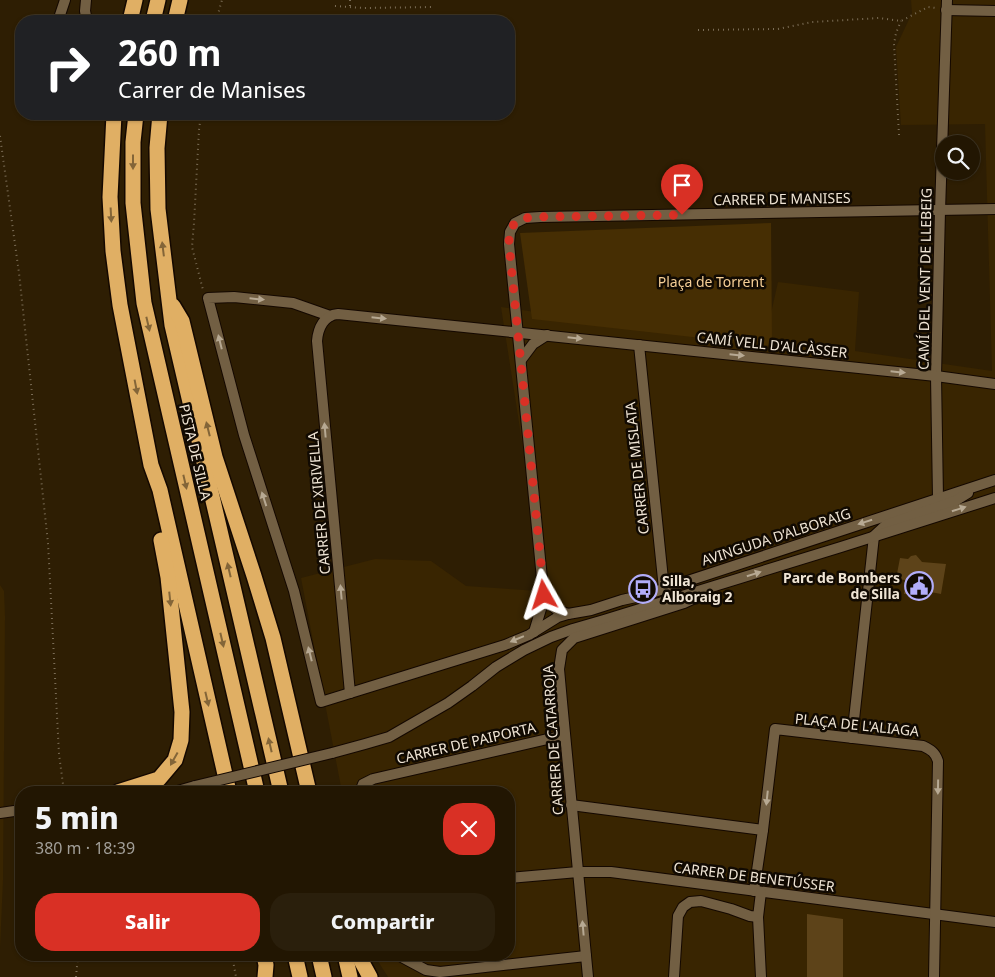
<!DOCTYPE html>
<html lang="es">
<head>
<meta charset="utf-8">
<style>
	:root { --surface:#221602; --page:#2a1f0c; --text:#f1f3f6; --muted:#a29f99; --line:#3f3524; --accent:#d93025 }
	body { margin:0; font-family:"Noto Sans",sans-serif; background:var(--page); color:var(--text); height:100vh; display:flex; flex-direction:column; font-size:19px; white-space:nowrap }
	* { box-sizing:border-box; margin:0 }
	p { font-size:16px; color:var(--muted) }
	.icon { flex:none; width:28px; height:28px; fill:none; stroke:currentColor; stroke-width:2; stroke-linecap:round; stroke-linejoin:round }
	.map { position:relative; flex:1; overflow:hidden }
	.side { position:absolute; left:15px; top:786px; width:500px; height:175px; display:flex; flex-direction:column; background:var(--surface); border-radius:20px; box-shadow:0 1px 4px #0004,0 0 0 1px var(--line) }
	.side>* { flex:none }
	.hud { position:absolute; left:15px; top:15px; width:500px; height:105px; border-radius:20px; box-shadow:0 1px 4px #0004,0 0 0 1px var(--line); background:#202124; color:#fff; overflow:hidden }
	.buttons { position:absolute; left:935px; top:135px; display:grid; gap:10px }
	.buttons a { display:grid; place-items:center; width:45px; height:45px; border-radius:50%; background:var(--surface); box-shadow:0 1px 4px #0004,0 0 0 1px var(--line); font-size:25px }
	.pin { position:absolute; display:grid; place-items:center; width:42px; height:42px; color:#fff; margin:-51px -21px; border-radius:50% 50% 50% 0; rotate:-45deg; box-shadow:0 0 5px #0007 }
	.pin .icon { rotate:45deg }
	.me { position:absolute; width:55px; margin:-28px; rotate:354deg; stroke-linejoin:round; filter:drop-shadow(0 0 4px #0008) }
	.turn { display:flex; align-items:center; gap:18px; height:105px; padding:0 20px; font-size:22px }
	.turn .icon { width:65px; height:65px; stroke-width:2.5 }
	.turn b { display:block; font-size:35px; line-height:42px }
	.round { display:grid; place-items:center; flex:none; width:52px; height:52px; border-radius:20px; background:var(--page) }
	.headline { display:flex; align-items:center; justify-content:space-between; height:85px; padding:0 20px }
	h1 { font-size:30px; font-weight:800; line-height:38px }
	.primary-button { display:flex; gap:10px; margin-top:auto; padding:10px 20px }
	.primary-button a { flex:1; height:58px; border-radius:20px; background:var(--accent); color:#fff; font-size:20px; font-weight:800; line-height:58px; text-align:center }
	.primary-button a+a { background:var(--page); color:var(--text) }
	.map>svg:first-child { display:block }
	.built { fill:#392501 }
	.green { fill:#462e03 }
	.building { fill:#5d4319 }
	.lines { fill:none; stroke-linecap:round; stroke-linejoin:round }
	.minor-casing { stroke:#140800; stroke-width:12 }
	.highway-casing { stroke:#140800; stroke-width:18 }
	.path { stroke:#7b6d56; stroke-width:2; stroke-dasharray:1 4; stroke-linecap:butt }
	.minor { stroke:#725f43; stroke-width:10 }
	.highway { stroke:#e0af64; stroke-width:15 }
	.minor-bridge-casing { stroke:#140800; stroke-width:12; stroke-linecap:butt }
	.minor-bridge { stroke:#725f43; stroke-width:10 }
	.oneway { fill:#836538 }
	.oneway2 { fill:#b7a993 }
	.route { stroke:#d93025; stroke-width:9; stroke-dasharray:0 16.2 }
	.labels { text-anchor:middle; stroke-width:5; stroke-linejoin:round; paint-order:stroke }
	.street-label { font-size:14px; fill:#f0e5d5; stroke:#110a02 }
	.park-label { font-size:14px; fill:#f5ce95; stroke:#110a02 }
	.poi-label { font-size:14px; font-weight:bold; fill:#f0e5d5; stroke:#110a02; text-anchor:end }
</style>
</head>
<body>
<div class="map">
<svg width="995" height="977" viewBox="0 0 995 977">
	<rect width="100%" height="100%" fill="#2e1e03"/>
	<!-- built -->
	<g class="built">
		<polygon points="911,0 995,0 995,977 388,977 374,955 509,955 509,792 342,792 301,578 375,559 431,561 466,586 538,591 527,474 501,307 764,345 778,282 859,292 855,351 992,371 985,124 901,125 896,47 912,13"/>
		<polygon points="0,585 4,591 5,616 3,880 0,949"/>
	</g>
	<!-- green -->
	<polygon class="green" points="771,223 772,346 532,319 520,233"/>
	<!-- building -->
	<g class="building">
		<polygon points="916,555 922,562 946,564 941,594 915,589 914,594 904,594 906,580 896,579 900,558 908,559 911,556"/>
		<polygon points="807,914 843,919 843,977 807,977"/>
	</g>
	<g class="lines">
		<defs>
			<g id="minor">
				<polyline points="86,0 85,11 87,21"/>
				<polyline points="946,10 995,11"/>
				<polyline points="58,21 65,0"/>
				<polyline points="330,316 293,303 234,297 208,298 244,435 294,591 321,702 505,645 529,635 558,617 568,614 591,610 622,600 645,595"/>
				<polyline points="639,345 664,589"/>
				<polyline points="521,360 533,344 547,335"/>
				<polyline points="938,498 936,376 940,211 947,0"/>
				<polyline points="639,597 995,480"/>
				<polyline points="544,599 557,610 568,614"/>
				<polyline points="534,632 544,599 509,244 510,232 515,223 525,218 540,217 995,209"/>
				<path d="M350,693l-33,-352c1,-13 7,-26 21,-27l598,62 59,8"/>
				<polyline points="852,738 874,536 886,525 955,501 968,493"/>
				<polyline points="332,753 365,744 389,737 448,703 472,686 496,667 524,650 551,637 573,629 604,620 841,547 995,498"/>
				<polyline points="165,792 174,792 195,786"/>
				<polyline points="360,792 363,784 373,779 565,735"/>
				<polyline points="571,805 763,830"/>
				<polyline points="0,813 21,810"/>
				<polyline points="509,878 578,872 611,872 995,922"/>
				<path d="M754,891l9,-61 12,-101 148,17c8,4 12,6 15,15l-4,216"/>
				<polyline points="758,917 761,977"/>
				<polyline points="398,955 426,970 440,972 586,956"/>
				<polyline points="588,977 562,702 559,669 562,650 574,638 684,603 699,596"/>
				<polyline points="674,977 678,916 683,907 690,902 701,901 731,909 750,916 758,917 761,892"/>
			</g>
			<g id="highway">
				<polyline points="130,21 135,0"/>
				<polyline points="153,21 158,0"/>
				<polyline points="175,21 180,0"/>
				<polyline points="114,114 110,197 113,251 120,305 151,465 160,490 229,792"/>
				<polyline points="136,114 133,142 133,203 144,303 257,792"/>
				<polyline points="160,114 157,148 158,209 172,325 281,792"/>
				<polyline points="173,306 182,321 215,457 254,576 273,638 309,792"/>
				<polyline points="118,792 159,779 175,760 181,740 182,712 168,577 161,540"/>
				<polyline points="264,955 266,965 265,977"/>
				<polyline points="295,955 300,977"/>
				<polyline points="319,955 324,977"/>
				<polyline points="345,955 350,977"/>
				<polyline points="358,955 370,977"/>
			</g>
		</defs>
		<!-- minor casing -->
		<use href="#minor" class="minor-casing"/>
		<!-- highway casing -->
		<use href="#highway" class="highway-casing"/>
		<!-- path -->
		<g class="path">
			<polyline points="350,0 350,8"/>
			<polyline points="335,6 363,8 434,7"/>
			<polyline points="216,21 222,0"/>
			<polyline points="698,30 778,29 812,22 879,18 901,21 928,7 936,8"/>
			<polyline points="201,114 199,130 194,223 192,247 203,290"/>
			<polyline points="899,135 894,44 896,33 901,21"/>
			<polyline points="0,136 19,273 48,543 59,754 64,792"/>
			<polyline points="232,955 236,977"/>
			<polyline points="76,977 78,955"/>
		</g>
		<!-- minor -->
		<use href="#minor" class="minor"/>
		<!-- highway -->
		<use href="#highway" class="highway"/>
		<defs>
			<polyline id="minor-bridge" points="195,786 332,753"/>
		</defs>
		<!-- minor-bridge casing -->
		<use href="#minor-bridge" class="minor-bridge-casing"/>
		<!-- minor-bridge -->
		<use href="#minor-bridge" class="minor-bridge"/>
	</g>
	<!-- one-way arrows -->
	<defs><path id="oneway-solid" d="M-6-.8H1V-3.2L6.5 0L1 3.2V.8H-6Z" transform="scale(1.25)"/></defs>
	<g class="oneway">
		<use href="#oneway-solid" transform="translate(133 162) rotate(90)"/>
		<use href="#oneway-solid" transform="translate(111 215) rotate(87)"/>
		<use href="#oneway-solid" transform="translate(163 249) rotate(-97)"/>
		<use href="#oneway-solid" transform="translate(148 324) rotate(77)"/>
		<use href="#oneway-solid" transform="translate(136 387) rotate(79)"/>
		<use href="#oneway-solid" transform="translate(208 429) rotate(-104)"/>
		<use href="#oneway-solid" transform="translate(185 482) rotate(77)"/>
		<use href="#oneway-solid" transform="translate(229 570) rotate(-103)"/>
		<use href="#oneway-solid" transform="translate(170 599) rotate(84)"/>
		<use href="#oneway-solid" transform="translate(222 640) rotate(77)"/>
		<use href="#oneway-solid" transform="translate(207 699) rotate(77)"/>
		<use href="#oneway-solid" transform="translate(270 745) rotate(-103)"/>
		<use href="#oneway-solid" transform="translate(174 759) rotate(119)"/>
	</g>
	<g class="oneway2">
		<use href="#oneway-solid" transform="translate(257 299) rotate(6)"/>
		<use href="#oneway-solid" transform="translate(379 318) rotate(6)"/>
		<use href="#oneway-solid" transform="translate(575 338) rotate(6)"/>
		<use href="#oneway-solid" transform="translate(220 342) rotate(-104)"/>
		<use href="#oneway-solid" transform="translate(737 355) rotate(6)"/>
		<use href="#oneway-solid" transform="translate(898 372) rotate(6)"/>
		<use href="#oneway-solid" transform="translate(325 430) rotate(-95)"/>
		<use href="#oneway-solid" transform="translate(264 499) rotate(-108)"/>
		<use href="#oneway-solid" transform="translate(959 509) rotate(-18)"/>
		<use href="#oneway-solid" transform="translate(865 522) rotate(162)"/>
		<use href="#oneway-solid" transform="translate(754 574) rotate(-17)"/>
		<use href="#oneway-solid" transform="translate(341 592) rotate(-95)"/>
		<use href="#oneway-solid" transform="translate(517 639) rotate(157)"/>
		<use href="#oneway-solid" transform="translate(310 654) rotate(-104)"/>
		<use href="#oneway-solid" transform="translate(938 787) rotate(91)"/>
		<use href="#oneway-solid" transform="translate(767 798) rotate(96)"/>
		<use href="#oneway-solid" transform="translate(583 928) rotate(-95)"/>
	</g>
	<g class="lines">
		<!-- route -->
		<path class="route" d="M544,595l-35,-351c0,-18 4,-23 22,-27l151,-2"/>
	</g>
	<!-- icons -->
	<defs>
		<symbol id="civic-ring" viewBox="-11 -11 22 22"><circle r="9.5" fill="#110a02" stroke="#b2adf9" stroke-width="1.5"/><path d="M-.6-6.5H3V-4.5H.6V-3L4-1V1h2V6H-6V1h2V-1L-.6-3ZM-1.2 2.5V6h2.4V2.5Z" fill="#b2adf9"/></symbol>
		<symbol id="bus-ring" viewBox="-11 -11 22 22"><circle r="9.5" fill="#110a02" stroke="#b2adf9" stroke-width="1.5"/><path d="M-5-6H5V4H4V6H2V4H-2V6H-4V4H-5ZM-3.5-4V0h7V-4ZM-3.5 1.2v1.5H-2V1.2ZM2 1.2v1.5H3.5V1.2Z" fill="#b2adf9"/></symbol>
	</defs>
	<g fill-rule="evenodd">
		<use href="#civic-ring" x="903" y="570" width="32" height="32"/>
		<use href="#bus-ring" x="627" y="573" width="32" height="32"/>
	</g>
	<g class="labels">
		<!-- street labels -->
		<g class="street-label">
			<text transform="translate(782 199) rotate(-1)" y="5">CARRER DE MANISES</text>
			<text transform="translate(925 279) rotate(-89)" y="5">CAMÍ DEL VENT DE LLEBEIG</text>
			<text transform="translate(772 345) rotate(6)" y="5">CAMÍ VELL D'ALCÀSSER</text>
			<text transform="translate(195 452) rotate(77)" y="5">PISTA DE SILLA</text>
			<text transform="translate(637 468) rotate(-96)" y="5">CARRER DE MISLATA</text>
			<text transform="translate(319 503) rotate(-95)" y="5">CARRER DE XIRIVELLA</text>
			<text transform="translate(776 537) rotate(-18)" y="5">AVINGUDA D’ALBORAIG</text>
			<text transform="translate(857 725) rotate(6)" y="5">PLAÇA DE L'ALIAGA</text>
			<text transform="translate(553 740) rotate(-94)" y="5">CARRER DE CATARROJA</text>
			<text transform="translate(466 743) rotate(-13)" y="5">CARRER DE PAIPORTA</text>
			<text transform="translate(754 877) rotate(7)" y="5">CARRER DE BENETÚSSER</text>
		</g>
		<!-- park labels -->
		<g class="park-label">
			<text x="711" y="287">Plaça de Torrent</text>
		</g>
		<!-- poi labels -->
		<g class="poi-label">
			<text x="900" y="583">Parc de Bombers<tspan x="900" dy="16">de Silla</tspan></text>
			<text x="662" y="586" text-anchor="start">Silla,<tspan x="662" dy="16">Alboraig 2</tspan></text>
		</g>
	</g>
</svg>
<div class="buttons">
<a><svg class="icon" aria-label="search" viewBox="0 0 24 24"><circle cx="10" cy="10" r="6"/><path d="M15 15l6 6"/></svg></a>
</div>
<div class="pin" style="left:682px;top:215px;background:#d93025"><svg class="icon" aria-label="arrive" viewBox="0 0 24 24"><path d="M6 21V4h12l-3 4 3 4H6"/></svg></div>
<svg class="me" style="left:544px;top:595px" viewBox="-20 -20 40 40"><path d="M0-17L14 15 0 8-14 15z" fill="#d93025" stroke="#fff" stroke-width="4"/></svg>
<div class="hud">
<div class="turn"><svg class="icon" aria-label="right" viewBox="0 0 24 24"><path d="M7 20v-9h11M14 6l5 5-5 5"/></svg><div><b>260 m</b>Carrer de Manises</div></div>
</div>
<section class="side">
<div class="headline"><div><h1>5 min</h1><p>380 m · 18:39</p></div><a class="round" style="background:#d93025;color:#fff"><svg class="icon" aria-label="close" viewBox="0 0 24 24"><path d="M6 6l12 12M18 6L6 18"/></svg></a></div>
<div class="primary-button"><a>Salir</a><a>Compartir</a></div>
</section>
</div>
</body>
</html>
